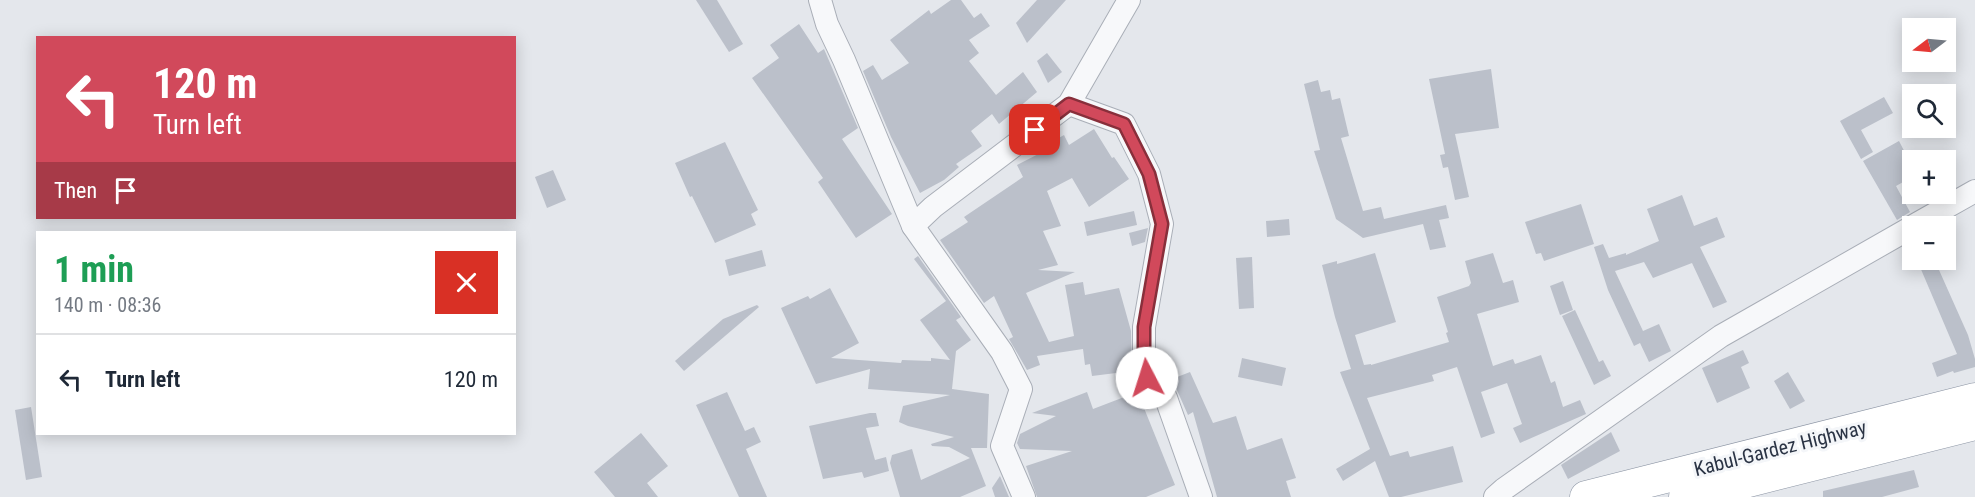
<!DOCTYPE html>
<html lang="en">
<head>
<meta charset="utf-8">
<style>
	:root { --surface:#fff; --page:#f2f2f3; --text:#1f2937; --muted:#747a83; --line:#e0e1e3 }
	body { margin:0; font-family:"Roboto Condensed",sans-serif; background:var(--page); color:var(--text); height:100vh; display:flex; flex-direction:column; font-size:22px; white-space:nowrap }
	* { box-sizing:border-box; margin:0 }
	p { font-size:20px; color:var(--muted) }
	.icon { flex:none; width:33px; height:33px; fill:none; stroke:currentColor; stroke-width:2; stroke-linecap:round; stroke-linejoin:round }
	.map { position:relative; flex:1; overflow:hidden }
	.panel { position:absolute; left:36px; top:231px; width:480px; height:204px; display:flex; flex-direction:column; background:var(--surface); border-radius:0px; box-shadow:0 3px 15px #0003 }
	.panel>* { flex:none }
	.top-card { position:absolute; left:36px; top:36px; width:480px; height:183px; border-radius:0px; box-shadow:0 3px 15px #0003; background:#d1495b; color:#fff; overflow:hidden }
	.needle { width:39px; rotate:254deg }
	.tools { position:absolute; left:1902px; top:18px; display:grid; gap:12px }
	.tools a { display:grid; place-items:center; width:54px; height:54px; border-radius:0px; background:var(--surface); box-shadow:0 3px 15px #0003; font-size:30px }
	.pin { position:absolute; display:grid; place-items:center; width:51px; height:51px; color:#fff; margin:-26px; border-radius:12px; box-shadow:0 3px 9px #0006 }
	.me { position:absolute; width:66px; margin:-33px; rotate:355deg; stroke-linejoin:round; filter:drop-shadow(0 0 4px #0008) }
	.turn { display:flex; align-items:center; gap:21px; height:126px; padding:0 18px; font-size:27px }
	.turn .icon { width:78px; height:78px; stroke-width:2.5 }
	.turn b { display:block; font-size:42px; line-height:51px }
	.then { display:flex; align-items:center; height:57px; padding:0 18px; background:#0003; gap:12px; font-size:22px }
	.round { display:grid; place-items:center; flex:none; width:63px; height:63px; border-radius:0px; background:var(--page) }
	.head { display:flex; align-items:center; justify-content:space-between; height:102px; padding:0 18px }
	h1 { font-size:36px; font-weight:700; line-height:45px; color:#1e9e55 }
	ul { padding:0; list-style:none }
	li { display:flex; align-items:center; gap:18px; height:90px; padding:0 18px; border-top:2px solid var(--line) }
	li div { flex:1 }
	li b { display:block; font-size:22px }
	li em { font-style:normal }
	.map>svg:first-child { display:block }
	.building { fill:#bbc0ca }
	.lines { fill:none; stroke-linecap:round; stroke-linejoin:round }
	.minor-casing { stroke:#a9aeb7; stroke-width:24 }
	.highway-casing { stroke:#8b94a3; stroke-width:33 }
	.minor { stroke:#f7f8fa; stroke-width:22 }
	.highway { stroke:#fff; stroke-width:32 }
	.route-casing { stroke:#882f3b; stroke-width:15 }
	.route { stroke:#d1495b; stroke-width:10 }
	.labels { text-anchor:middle; stroke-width:6; stroke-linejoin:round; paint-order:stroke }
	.street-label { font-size:20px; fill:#2b3445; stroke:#f4f6f9 }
</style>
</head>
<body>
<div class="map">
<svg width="1975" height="497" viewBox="0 0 1975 497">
	<rect width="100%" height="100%" fill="#e4e7ec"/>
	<!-- building -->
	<g class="building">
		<polygon points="696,0 717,0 743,44 729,52"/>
		<polygon points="951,0 961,0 974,18 981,13 990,26 969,40 979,53 969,61 996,95 1023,72 1037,92 999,124 992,114 971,131 982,146 956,164 959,167 944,180 920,193 891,137 863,71 873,65 882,80 909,63 890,40 929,10 931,14"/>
		<polygon points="1037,0 1066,0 1027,43 1016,23"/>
		<polygon points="799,24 818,53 824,49 858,128 842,139 892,214 856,238 818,182 823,178 752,78 779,58 770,45"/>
		<polygon points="1047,53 1062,72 1048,83 1037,61"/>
		<polygon points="1491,69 1499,128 1455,134 1469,197 1455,200 1448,167 1443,168 1440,155 1445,154 1429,79"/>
		<polygon points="1318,80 1321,92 1330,90 1332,100 1340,98 1349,136 1341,138 1363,211 1381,207 1384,219 1446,205 1449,218 1439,220 1446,247 1430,250 1423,224 1363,238 1336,219 1314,151 1320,150 1304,84"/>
		<polygon points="1884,97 1893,113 1861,130 1873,152 1861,159 1840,121"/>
		<polygon points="1094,129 1112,158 1114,157 1129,179 1089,207 1072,178 1047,191 1061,226 1043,231 1058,265 1038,270 1075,272 1026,293 1049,342 1074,336 1065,285 1083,282 1085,295 1119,288 1131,331 1132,371 1092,376 1090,364 1085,365 1083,349 1037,356 1040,365 1027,370 1009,339 1013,337 994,296 984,303 940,240 968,222 964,217 1023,177 1017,165 1052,147 1050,143 1064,135 1069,145"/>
		<polygon points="1899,141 1912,166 1912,177 1896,186 1910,212 1897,220 1863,161"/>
		<polygon points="725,142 758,210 751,214 756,225 715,243 692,196 690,197 675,163"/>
		<polygon points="553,170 566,200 547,208 535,177"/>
		<polygon points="1682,195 1694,226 1717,217 1725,237 1700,247 1727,302 1713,308 1692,263 1653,278 1644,262 1615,271 1643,331 1659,324 1671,351 1649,362 1640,343 1634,346 1608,290 1594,247 1603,244 1609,258 1626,253 1626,255 1659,241 1647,209"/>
		<polygon points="1581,204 1594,244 1544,261 1541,253 1536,254 1525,222"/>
		<polygon points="1134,211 1137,225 1087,236 1084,222"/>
		<polygon points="1289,219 1290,235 1267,237 1266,221"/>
		<polygon points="1148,228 1145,242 1132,246 1129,233"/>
		<polygon points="762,250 766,266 729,276 725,260"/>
		<polygon points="1375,253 1396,322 1355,335 1364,365 1371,364 1371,365 1449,342 1446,333 1448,332 1437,297 1469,286 1471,283 1465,261 1493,253 1503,283 1513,280 1519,302 1477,314 1493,366 1513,359 1515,364 1541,355 1551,383 1555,381 1563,407 1580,400 1586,414 1520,443 1513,428 1522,424 1507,383 1481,392 1495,433 1481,438 1457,367 1432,375 1434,381 1367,398 1390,456 1408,451 1410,457 1453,446 1463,482 1401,497 1389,497 1375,461 1343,481 1336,469 1370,449 1340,372 1351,369 1335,317 1322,265 1337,261 1337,264"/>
		<polygon points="918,256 961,317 956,320 971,340 956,351 952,389 989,394 987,448 971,448 986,486 960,497 900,497 890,463 892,455 912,449 921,480 970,458 949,447 932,446 931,444 954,437 908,426 899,422 903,406 950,395 868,389 870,369 816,384 781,308 808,296 810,299 830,288 859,343 831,358 901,363 902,360 931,361 931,358 950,360 920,320 946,301 914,259"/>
		<polygon points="1252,257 1254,308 1239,309 1236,258"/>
		<polygon points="1935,261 1968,335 1975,359 1975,367 1954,373 1953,371 1937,377 1932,363 1957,354 1920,267"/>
		<polygon points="1563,281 1573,310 1560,315 1550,286"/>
		<polygon points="757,305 759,307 684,371 675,361 723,319"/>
		<polygon points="1575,310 1599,362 1603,360 1611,376 1594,385 1562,316"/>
		<polygon points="1743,350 1749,363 1741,367 1750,388 1717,403 1702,368"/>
		<polygon points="1242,358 1286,368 1282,386 1238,377"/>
		<polygon points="1190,372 1213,423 1236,416 1247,450 1282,438 1296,478 1286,481 1291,497 1217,497 1193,412 1188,415 1172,379"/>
		<polygon points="1788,372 1805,401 1790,409 1774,381"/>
		<polygon points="1140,391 1146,396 1149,406 1144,408 1175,485 1146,497 1037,497 1026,466 1072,451 1020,449 1017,443 1020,434 1056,416 1032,413 1087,392 1093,409"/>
		<polygon points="727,392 745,431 754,427 761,442 746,449 767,497 739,497 696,405"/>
		<polygon points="31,407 42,477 26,480 15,410"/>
		<polygon points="870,413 876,413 879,426 866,428 875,460 886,457 889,471 864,478 862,472 823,479 809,426"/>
		<polygon points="1611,432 1620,451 1568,479 1561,465"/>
		<polygon points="641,433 668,466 647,483 658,497 615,497 594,472"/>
		<polygon points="1914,470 1919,487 1882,497 1823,497 1823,491"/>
		<polygon points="1000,476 1009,497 995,497 992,488"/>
	</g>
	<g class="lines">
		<defs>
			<g id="minor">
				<polyline points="820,0 827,24 844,60 913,226 1002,352 1021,389 1002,446 1024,497"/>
				<polyline points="1069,104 1124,124 1149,174 1162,224 1144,327 1144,364 1147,378 1166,398 1201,497"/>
				<polyline points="913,226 933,207 1069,104 1129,0"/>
				<polyline points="1913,226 1975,191"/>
				<polyline points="1495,497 1504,489 1721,336 1912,227"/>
			</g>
			<g id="highway">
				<polyline points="1586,497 1975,399"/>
				<polyline points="1685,497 1975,424"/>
			</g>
		</defs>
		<!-- minor casing -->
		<use href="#minor" class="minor-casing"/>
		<!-- highway casing -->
		<use href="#highway" class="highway-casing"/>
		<!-- minor -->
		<use href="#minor" class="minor"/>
		<!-- highway -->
		<use href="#highway" class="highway"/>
	</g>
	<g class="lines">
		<defs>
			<polyline id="route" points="1035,130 1069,104 1124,124 1149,174 1162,224 1144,327 1144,364 1147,378"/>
		</defs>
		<!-- route casing -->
		<use href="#route" class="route-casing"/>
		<!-- route -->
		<use href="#route" class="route"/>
	</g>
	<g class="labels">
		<!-- street labels -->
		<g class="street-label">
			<text transform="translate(1780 448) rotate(-14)" y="7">Kabul-Gardez Highway</text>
		</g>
	</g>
</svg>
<div class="tools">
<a><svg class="needle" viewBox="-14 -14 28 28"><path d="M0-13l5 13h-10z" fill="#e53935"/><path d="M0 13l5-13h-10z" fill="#747a83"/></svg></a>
<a><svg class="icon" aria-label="search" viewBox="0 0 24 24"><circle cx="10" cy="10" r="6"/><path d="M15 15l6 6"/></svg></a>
<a>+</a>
<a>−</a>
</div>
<div class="pin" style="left:1035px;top:130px;background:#d93025"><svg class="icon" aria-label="arrive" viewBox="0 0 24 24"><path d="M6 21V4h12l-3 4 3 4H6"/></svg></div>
<svg class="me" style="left:1147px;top:378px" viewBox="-20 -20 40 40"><circle r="19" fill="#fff"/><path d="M0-13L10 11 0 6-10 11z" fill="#d1495b"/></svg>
<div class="top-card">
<div class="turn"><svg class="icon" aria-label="left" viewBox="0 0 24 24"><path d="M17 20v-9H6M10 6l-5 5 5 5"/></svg><div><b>120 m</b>Turn left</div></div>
<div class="then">Then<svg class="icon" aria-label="arrive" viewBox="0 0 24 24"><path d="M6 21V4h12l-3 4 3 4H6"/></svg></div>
</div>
<section class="panel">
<div class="head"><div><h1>1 min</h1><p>140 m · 08:36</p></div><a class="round" style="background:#d93025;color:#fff"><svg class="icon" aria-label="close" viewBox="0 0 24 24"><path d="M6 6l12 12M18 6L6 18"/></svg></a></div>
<ul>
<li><svg class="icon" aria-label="left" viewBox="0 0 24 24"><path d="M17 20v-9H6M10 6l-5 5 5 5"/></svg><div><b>Turn left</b></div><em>120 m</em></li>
</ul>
</section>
</div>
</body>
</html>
